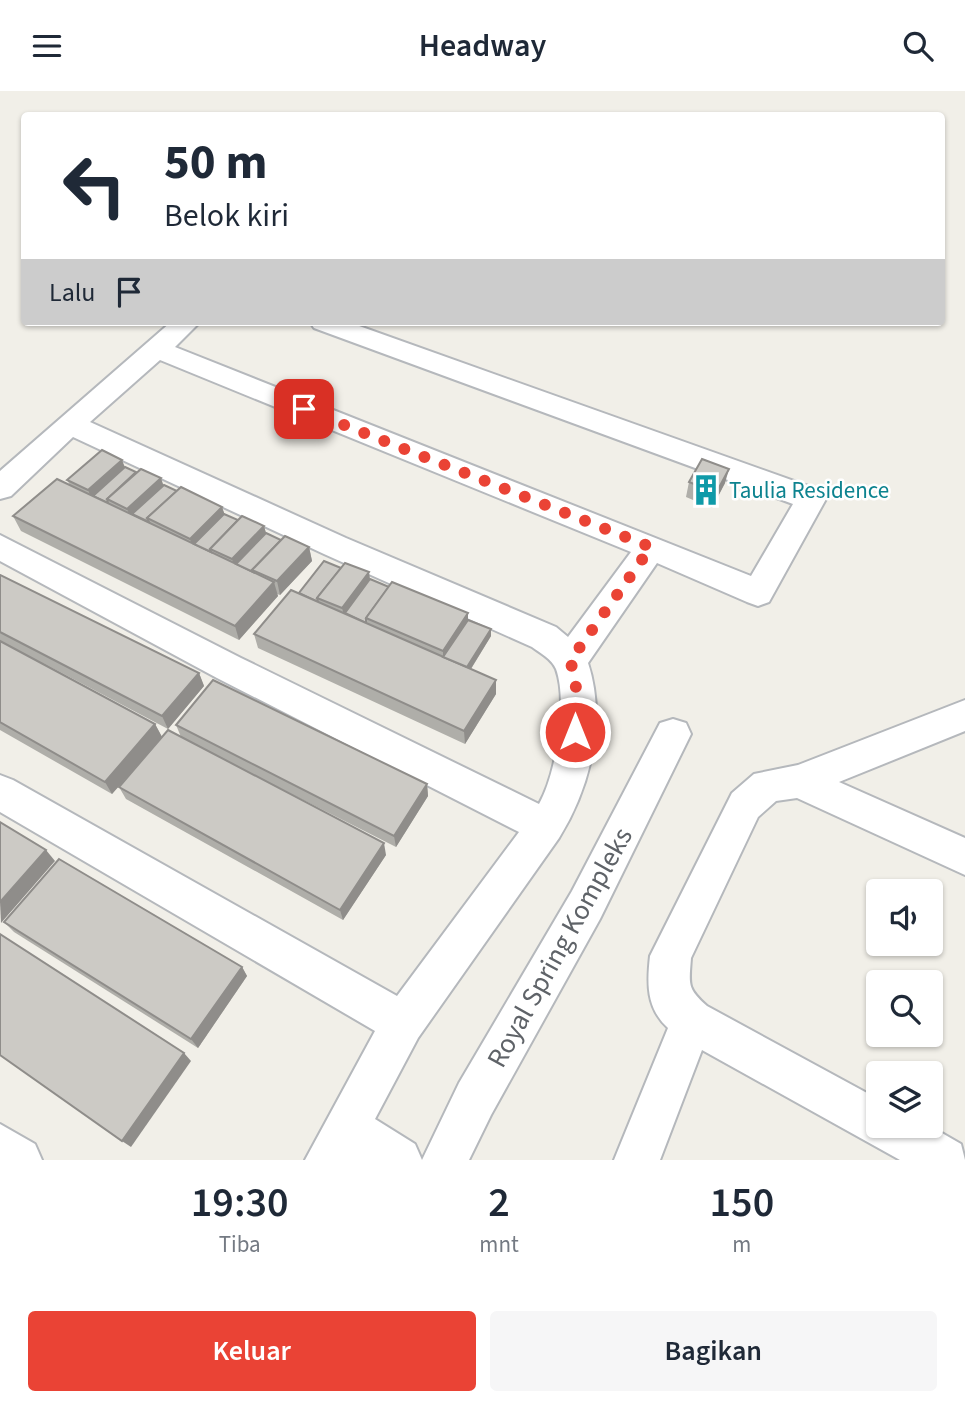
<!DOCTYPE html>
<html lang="id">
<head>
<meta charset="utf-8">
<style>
	:root { --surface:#fff; --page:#f6f6f7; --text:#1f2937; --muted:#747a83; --accent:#ea4335 }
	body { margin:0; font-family:"Source Sans 3",sans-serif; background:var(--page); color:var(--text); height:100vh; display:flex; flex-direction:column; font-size:26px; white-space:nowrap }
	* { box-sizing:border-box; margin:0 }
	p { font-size:23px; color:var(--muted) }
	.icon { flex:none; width:38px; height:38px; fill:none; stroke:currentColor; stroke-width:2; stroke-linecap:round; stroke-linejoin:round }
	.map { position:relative; height:1069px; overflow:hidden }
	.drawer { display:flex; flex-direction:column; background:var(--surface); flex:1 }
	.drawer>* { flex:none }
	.guide { position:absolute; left:21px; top:21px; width:924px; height:214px; border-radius:7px; box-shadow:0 2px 5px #0004; background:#fff; color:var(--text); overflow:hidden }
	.tools { position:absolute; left:866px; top:788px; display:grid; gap:14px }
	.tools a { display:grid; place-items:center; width:77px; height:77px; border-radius:7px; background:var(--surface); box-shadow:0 2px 5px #0004; font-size:35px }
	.pin { position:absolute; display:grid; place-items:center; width:60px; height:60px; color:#fff; margin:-30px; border-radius:14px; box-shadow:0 4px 10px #0006 }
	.me { position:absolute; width:77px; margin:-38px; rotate:0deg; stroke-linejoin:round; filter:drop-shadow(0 0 5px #0008) }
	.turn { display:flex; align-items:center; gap:24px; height:147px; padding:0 28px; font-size:32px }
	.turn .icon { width:91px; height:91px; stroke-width:2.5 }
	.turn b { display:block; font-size:49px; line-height:60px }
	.then { display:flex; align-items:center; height:66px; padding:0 28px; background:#0003; gap:14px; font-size:26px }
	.eta { display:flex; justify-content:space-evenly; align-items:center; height:119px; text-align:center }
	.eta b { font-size:42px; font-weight:600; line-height:49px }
	.primary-button { display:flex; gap:14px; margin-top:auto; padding:14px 28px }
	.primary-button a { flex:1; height:80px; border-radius:7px; background:var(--accent); color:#fff; font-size:28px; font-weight:600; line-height:80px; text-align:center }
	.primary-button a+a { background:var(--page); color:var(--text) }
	header { display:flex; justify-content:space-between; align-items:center; height:91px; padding:0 28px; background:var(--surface); font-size:32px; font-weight:600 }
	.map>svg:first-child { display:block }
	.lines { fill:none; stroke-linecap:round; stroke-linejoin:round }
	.street-casing { stroke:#b5b8bc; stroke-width:4 }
	.street { fill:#fff; fill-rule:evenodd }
	.wall { fill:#afaea9 }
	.shaded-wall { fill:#8f8d8a }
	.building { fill:#cccac5; stroke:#8f8d8a; stroke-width:2 }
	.route { stroke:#ea4335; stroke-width:12; stroke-dasharray:0 21.6 }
	.labels { text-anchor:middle; stroke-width:5; stroke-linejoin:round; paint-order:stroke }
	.culture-label { font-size:23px; fill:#0d838f; stroke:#fff; text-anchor:start }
	.near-street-label { font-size:28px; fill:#5f6368; stroke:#fff }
</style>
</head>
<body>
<header><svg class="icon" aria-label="menu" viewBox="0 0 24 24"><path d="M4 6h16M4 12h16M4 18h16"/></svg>Headway<svg class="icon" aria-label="search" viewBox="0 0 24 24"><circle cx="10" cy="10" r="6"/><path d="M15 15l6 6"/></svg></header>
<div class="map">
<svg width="965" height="1069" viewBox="0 0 965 1069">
	<rect width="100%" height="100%" fill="#f1efe8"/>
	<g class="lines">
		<defs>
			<g id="street">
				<path d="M171,231h29l-25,25 576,229 42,-72 -479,-176 -4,-6h38l474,169 4,8 -57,103 -11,4 -11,-4 -90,-39 -69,100c19,58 2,125 -29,175l-141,200 -43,81 40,25 7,16 37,-77 113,-192 88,-168 13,-4 13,4 5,11 -91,185 -109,196 -22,45h-164l70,-129 -375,-219v-37l13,5 384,216 122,-164 -302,-154 -217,-117v-26l241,123 298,146c17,-30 29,-102 17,-135 -4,-10 -16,-16 -24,-22l-208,-93 -251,-117 -62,59 -11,3v-28zM160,269l471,192 -63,85 -12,-10 -210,-89 -256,-116z"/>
				<path d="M965,609v31l-126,51 126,56v37l-168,-77 -21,3 -18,16 -67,141c-2,27 -4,30 16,48l171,93v26h50l33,19 4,16h-65l-198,-110 -42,110h-46l54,-132c-22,-20 -21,-45 -18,-72l82,-163 22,-19 44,-9z"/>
				<polygon points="0,1033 35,1053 42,1069 0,1069"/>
			</g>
		</defs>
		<!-- street casing -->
		<use href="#street" class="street-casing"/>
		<!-- street -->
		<use href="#street" class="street"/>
	</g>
	<!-- wall -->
	<g class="wall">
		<polygon points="125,376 177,400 222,416 224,423 238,429 264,435 266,442 281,449 309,456 312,470 280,504 277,503 278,505 239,549 21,440 13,425 70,394 67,389"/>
		<polygon points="689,391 725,392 712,417 686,406"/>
		<polygon points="0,484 199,582 204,595 168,638 41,571 155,633 162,646 112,703 0,639"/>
		<polygon points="370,488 491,538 491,545 471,578 496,603 465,653 258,557 254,543 299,502"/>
		<polygon points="176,634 427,693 428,705 396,756 205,659 386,764 343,829 126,708 119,696 181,646"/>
		<polygon points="4,831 242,876 247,885 198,957 14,841"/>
	</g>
	<!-- shaded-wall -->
	<g class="shaded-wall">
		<polygon points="122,369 128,384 94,413 88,399"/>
		<polygon points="729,378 725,392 712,417 716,402"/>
		<polygon points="161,387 166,402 130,425 127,418"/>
		<polygon points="222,416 227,430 192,455 190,448"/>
		<polygon points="264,435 268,450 234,475 232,468"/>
		<polygon points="309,456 312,470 280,504 277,490"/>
		<polygon points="369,481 371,496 344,524 342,517"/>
		<polygon points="274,491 278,505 239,549 235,535"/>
		<polygon points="468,522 468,536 443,567 443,560"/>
		<polygon points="491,538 491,545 467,584 467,577"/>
		<polygon points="199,582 204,595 168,638 162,625"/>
		<polygon points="496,589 496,603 465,653 464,640"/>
		<polygon points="155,633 162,646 112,703 105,691"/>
		<polygon points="427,693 428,705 396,756 394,745"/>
		<polygon points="384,752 386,764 343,829 340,819"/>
		<polygon points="46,759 55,770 1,832 0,811"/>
		<polygon points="242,876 247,885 198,957 191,948"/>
		<polygon points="184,962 191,970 131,1056 122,1050"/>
	</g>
	<!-- building -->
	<g class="building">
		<polygon points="102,359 122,369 88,399 67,389"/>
		<polygon points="702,368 729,378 716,402 689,391"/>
		<polygon points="125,376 136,381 107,408 108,412 93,405"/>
		<polygon points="141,378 161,387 127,418 107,408"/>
		<polygon points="57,388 274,491 235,535 13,425"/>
		<polygon points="164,394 177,400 147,427 149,431 132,423"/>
		<polygon points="181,396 222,416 190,448 147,427"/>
		<polygon points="224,423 238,429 210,458 211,461 194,453"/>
		<polygon points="242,425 264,435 232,468 210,458"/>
		<polygon points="266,442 281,449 252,479 253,481 236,473"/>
		<polygon points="285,445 309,456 277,490 252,479"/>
		<polygon points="324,470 341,477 317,507 318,511 299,502"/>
		<polygon points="345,472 369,481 342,517 317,507"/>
		<polygon points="0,484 199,582 162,625 0,541"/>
		<polygon points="370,488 389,496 366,527 366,532 345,522"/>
		<polygon points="392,491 468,522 443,560 366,527"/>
		<polygon points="291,499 496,589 464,640 254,543"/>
		<polygon points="468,529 491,538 467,576 443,566"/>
		<polygon points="0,550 155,633 105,691 0,631"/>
		<polygon points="213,589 427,693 394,745 176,634"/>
		<polygon points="168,639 384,752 340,819 119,696"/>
		<polygon points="0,731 46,759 0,811"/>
		<polygon points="59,768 242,876 191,948 4,831"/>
		<polygon points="0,843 184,962 122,1050 0,964"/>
	</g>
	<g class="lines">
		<!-- route -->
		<polyline class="route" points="304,318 651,456 570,570 576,588 575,641"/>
	</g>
	<!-- icons -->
	<defs>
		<symbol id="building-bare" viewBox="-9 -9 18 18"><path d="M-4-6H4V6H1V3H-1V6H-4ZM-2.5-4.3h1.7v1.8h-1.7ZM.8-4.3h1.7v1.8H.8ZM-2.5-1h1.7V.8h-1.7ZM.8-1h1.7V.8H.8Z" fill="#0f9aa8" stroke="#fff" stroke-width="2.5" paint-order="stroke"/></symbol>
	</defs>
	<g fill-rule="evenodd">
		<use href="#building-bare" x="684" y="377" width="44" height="44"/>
	</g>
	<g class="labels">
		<!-- culture labels -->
		<g class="culture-label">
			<text x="729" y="407">Taulia Residence</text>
		</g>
		<!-- near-street labels -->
		<g class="near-street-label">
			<text transform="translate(559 856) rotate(-61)" y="10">Royal Spring Kompleks</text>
		</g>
	</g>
</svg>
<div class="tools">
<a><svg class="icon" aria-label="sound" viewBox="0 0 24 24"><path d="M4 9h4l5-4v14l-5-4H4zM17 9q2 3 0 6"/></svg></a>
<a><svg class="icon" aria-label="search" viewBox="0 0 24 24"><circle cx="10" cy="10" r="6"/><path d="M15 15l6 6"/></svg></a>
<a><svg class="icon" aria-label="layers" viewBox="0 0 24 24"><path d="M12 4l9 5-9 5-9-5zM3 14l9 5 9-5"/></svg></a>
</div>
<div class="pin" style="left:304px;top:318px;background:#d93025"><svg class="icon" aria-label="arrive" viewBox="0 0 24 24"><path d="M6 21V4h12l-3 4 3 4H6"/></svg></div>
<svg class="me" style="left:575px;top:641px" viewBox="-20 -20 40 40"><circle r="17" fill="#ea4335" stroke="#fff" stroke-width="3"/><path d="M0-11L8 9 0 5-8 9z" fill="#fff"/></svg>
<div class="guide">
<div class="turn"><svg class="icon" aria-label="left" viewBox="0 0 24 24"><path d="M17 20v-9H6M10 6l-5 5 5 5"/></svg><div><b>50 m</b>Belok kiri</div></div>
<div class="then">Lalu<svg class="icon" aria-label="arrive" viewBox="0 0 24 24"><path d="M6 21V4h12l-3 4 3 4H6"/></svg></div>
</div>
</div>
<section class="drawer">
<div class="eta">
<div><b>19:30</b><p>Tiba</p></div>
<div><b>2</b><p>mnt</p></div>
<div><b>150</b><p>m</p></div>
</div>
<div class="primary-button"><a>Keluar</a><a>Bagikan</a></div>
</section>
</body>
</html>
